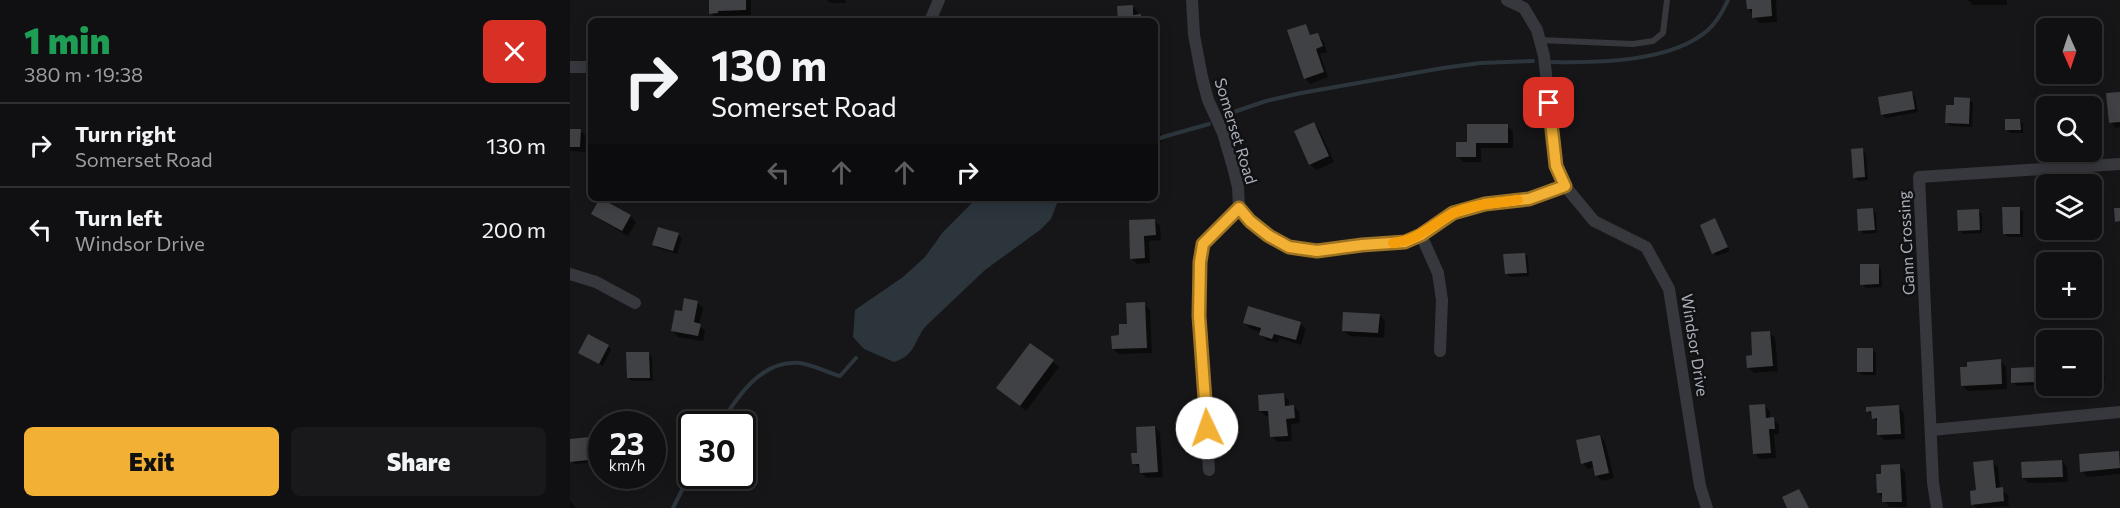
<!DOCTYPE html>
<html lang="en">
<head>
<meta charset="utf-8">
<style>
	:root { --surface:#101012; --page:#19191b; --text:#f1f3f6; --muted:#9c9d9f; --line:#303032; --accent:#f2b134 }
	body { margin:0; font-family:Commissioner,sans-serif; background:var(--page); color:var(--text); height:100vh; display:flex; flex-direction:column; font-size:22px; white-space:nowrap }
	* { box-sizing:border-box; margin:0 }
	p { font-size:20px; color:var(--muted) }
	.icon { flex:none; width:33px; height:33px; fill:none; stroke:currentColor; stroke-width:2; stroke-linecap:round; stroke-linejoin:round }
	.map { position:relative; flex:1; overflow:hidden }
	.details { display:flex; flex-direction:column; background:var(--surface); width:570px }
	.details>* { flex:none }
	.hud { position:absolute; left:18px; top:18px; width:570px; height:183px; border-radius:9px; box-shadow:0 3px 15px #0003,0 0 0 2px var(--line); background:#101012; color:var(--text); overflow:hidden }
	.needle { width:39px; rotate:177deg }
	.tools { position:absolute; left:1466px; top:18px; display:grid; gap:12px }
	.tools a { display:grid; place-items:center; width:66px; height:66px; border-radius:9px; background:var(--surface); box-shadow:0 3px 15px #0003,0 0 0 2px var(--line); font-size:30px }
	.speed { position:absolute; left:18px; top:411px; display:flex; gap:12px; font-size:30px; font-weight:700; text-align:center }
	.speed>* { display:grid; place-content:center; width:78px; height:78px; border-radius:50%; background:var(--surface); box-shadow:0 3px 15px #0003,0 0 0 2px var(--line); line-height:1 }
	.speed small { font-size:15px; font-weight:400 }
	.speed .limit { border:3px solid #111; border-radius:9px; background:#fff; color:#111 }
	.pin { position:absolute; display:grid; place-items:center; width:51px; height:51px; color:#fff; margin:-26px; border-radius:12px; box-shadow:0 3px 9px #0006 }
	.me { position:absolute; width:66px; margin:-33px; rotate:357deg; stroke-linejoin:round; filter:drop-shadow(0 0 4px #0008) }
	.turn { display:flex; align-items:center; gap:21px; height:126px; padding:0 24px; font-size:27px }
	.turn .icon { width:78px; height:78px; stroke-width:2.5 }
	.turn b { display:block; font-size:42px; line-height:51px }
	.lanes { display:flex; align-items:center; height:57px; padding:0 24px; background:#0003; justify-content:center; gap:30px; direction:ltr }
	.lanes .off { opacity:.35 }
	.round { display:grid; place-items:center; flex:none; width:63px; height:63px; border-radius:9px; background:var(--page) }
	.summary { display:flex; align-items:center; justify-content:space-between; height:102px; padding:0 24px }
	h1 { font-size:36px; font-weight:800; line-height:45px; color:#1e9e55 }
	.action { display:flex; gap:12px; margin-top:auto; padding:12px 24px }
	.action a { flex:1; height:69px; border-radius:9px; background:var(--accent); color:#111; font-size:24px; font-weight:800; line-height:69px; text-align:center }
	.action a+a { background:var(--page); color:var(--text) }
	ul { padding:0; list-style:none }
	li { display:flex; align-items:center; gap:18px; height:84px; padding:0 24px; border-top:2px solid var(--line) }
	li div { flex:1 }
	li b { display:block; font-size:22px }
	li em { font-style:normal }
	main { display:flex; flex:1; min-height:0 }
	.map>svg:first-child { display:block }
	.water { fill:#2c353c }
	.shadow { fill:#0007 }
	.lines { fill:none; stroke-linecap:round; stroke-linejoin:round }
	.stream { stroke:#2c353c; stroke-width:4 }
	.building { fill:#404145 }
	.lane { stroke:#37383d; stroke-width:6 }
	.street { stroke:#37383d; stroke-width:12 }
	.route-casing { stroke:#9d7322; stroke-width:15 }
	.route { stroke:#f2b134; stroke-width:10 }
	.slow { stroke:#f59e0b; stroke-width:10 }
	.labels { text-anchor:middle; stroke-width:5; stroke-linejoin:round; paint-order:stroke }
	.street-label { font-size:16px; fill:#a8adb8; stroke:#111113 }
</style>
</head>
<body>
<main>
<section class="details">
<div class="summary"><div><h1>1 min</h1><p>380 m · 19:38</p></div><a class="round" style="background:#d93025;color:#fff"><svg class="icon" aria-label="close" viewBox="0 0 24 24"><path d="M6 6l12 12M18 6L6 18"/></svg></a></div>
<ul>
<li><svg class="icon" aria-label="right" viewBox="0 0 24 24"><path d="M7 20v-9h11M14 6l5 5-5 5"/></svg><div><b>Turn right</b><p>Somerset Road</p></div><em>130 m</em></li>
<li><svg class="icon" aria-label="left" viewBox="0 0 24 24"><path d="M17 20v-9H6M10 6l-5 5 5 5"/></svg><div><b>Turn left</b><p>Windsor Drive</p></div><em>200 m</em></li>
</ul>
<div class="action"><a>Exit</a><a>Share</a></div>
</section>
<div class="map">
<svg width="1550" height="508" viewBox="0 0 1550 508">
	<rect width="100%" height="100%" fill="#161618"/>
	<!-- water -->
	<path class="water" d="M407,198h82l-8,21 -11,11 -55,40 -58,55c-14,15 -10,30 -33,37l-30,-13 -11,-12 2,-27 48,-33 22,-20 18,-25z"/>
	<!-- shadow -->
	<g class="shadow">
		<polygon points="140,0 181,0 181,15 153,16 153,18 146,19 141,13"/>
		<polygon points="257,0 276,0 276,3 260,3"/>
		<polygon points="1178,0 1206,0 1207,22 1189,23 1178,8"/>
		<polygon points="1398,0 1437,0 1437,5 1403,5"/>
		<polygon points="562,6 568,12 568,16 575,21 549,21"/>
		<polygon points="735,26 742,36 747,34 753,40 757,52 750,54 758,77 740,84 735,78"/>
		<polygon points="1341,93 1345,96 1348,112 1316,118 1312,115"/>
		<polygon points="1550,93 1550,127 1546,128 1541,122"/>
		<polygon points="1399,100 1403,103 1402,127 1380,126 1377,122 1385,107"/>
		<polygon points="1450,120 1453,124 1453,133 1440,133 1437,129"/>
		<polygon points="585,121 593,141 585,144"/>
		<polygon points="743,124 749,130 764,162 746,170 740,164"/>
		<polygon points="937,126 943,131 943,148 911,148 911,162 893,162 888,156 899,144"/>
		<polygon points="0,130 10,131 16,136 15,152 0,151"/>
		<polygon points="1292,150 1296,154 1298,180 1288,181 1285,177"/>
		<polygon points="1523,205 1528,211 1530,228 1521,229 1521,206"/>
		<polygon points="1449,208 1453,212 1453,237 1438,237 1434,233"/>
		<polygon points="1302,210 1306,213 1307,233 1294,234 1290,230"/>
		<polygon points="1408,211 1412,214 1412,233 1393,234 1389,230"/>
		<polygon points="23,213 60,216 66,222 58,236 29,219"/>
		<polygon points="584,220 590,226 591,240 579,241 580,263 567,264 561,258 560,221"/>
		<polygon points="1145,220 1148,224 1160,251 1147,256 1144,253"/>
		<polygon points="108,235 112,238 107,254 87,248 84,244"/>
		<polygon points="955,254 958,258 959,276 940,277 936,273"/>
		<polygon points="1308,265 1311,269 1312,287 1296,288 1292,284"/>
		<polygon points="127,302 133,308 129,325 135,331 133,341 108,337 103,331"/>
		<polygon points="574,304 580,310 582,353 549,354 543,349"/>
		<polygon points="809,315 815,321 814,338 780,336 774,331"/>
		<polygon points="675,323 730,323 736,329 731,345 709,338 708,343 696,340 691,334 691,332 681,329"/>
		<polygon points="1199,332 1205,338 1208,371 1184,373 1178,367"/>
		<polygon points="461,345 489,367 456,411 431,391"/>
		<polygon points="38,346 41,350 33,366 10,353"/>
		<polygon points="1302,349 1306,353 1306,375 1292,375 1289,372"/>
		<polygon points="78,353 82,357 83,381 62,381 58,378"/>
		<polygon points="1430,361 1436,367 1437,389 1398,391 1392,386"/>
		<polygon points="1529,362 1533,366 1535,381 1521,383 1521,363"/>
		<polygon points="1466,369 1469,372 1470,385 1446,386 1443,382"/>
		<polygon points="713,395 719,400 719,407 724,406 729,412 730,423 721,424 722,441 707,442 702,436 700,416 696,416 690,411"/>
		<polygon points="1194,406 1200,411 1200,419 1203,419 1209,425 1209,434 1204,434 1206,458 1190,459 1184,453"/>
		<polygon points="1328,407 1334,413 1335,439 1315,440 1309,435 1308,423 1298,411"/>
		<polygon points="585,427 590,433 593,477 577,478 571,473 571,469 564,464"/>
		<polygon points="1030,436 1035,442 1044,478 1032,481 1026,475 1025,467 1018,469 1013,463"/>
		<polygon points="18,439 22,443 22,448 26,447 30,451 31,462 5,464 1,461 0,441"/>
		<polygon points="1548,452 1550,454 1550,474 1517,477 1512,471"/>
		<polygon points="1492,461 1497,467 1498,482 1459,483 1453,478"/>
		<polygon points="1422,462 1428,467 1430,489 1438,495 1439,506 1407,508 1402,504"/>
		<polygon points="1330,466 1335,472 1337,507 1319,507 1308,492 1313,475"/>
		<polygon points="0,501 6,508 0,508"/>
	</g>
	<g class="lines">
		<!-- stream -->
		<g class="stream">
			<path d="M982,62c46,1 120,0 156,-32 9,-8 15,-19 20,-30"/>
			<polyline points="655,115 696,101 731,93 873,68 910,63 963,61"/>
			<polyline points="585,141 593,137 639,124"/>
			<path d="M150,424c18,-28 42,-65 80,-61 14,2 26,9 40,13l16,-18"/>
			<polyline points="103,508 122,470"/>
		</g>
	</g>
	<!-- building -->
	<g class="building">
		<polygon points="139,0 176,0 176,10 148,11 148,13 139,14"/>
		<polygon points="1176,0 1201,0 1202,16 1182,18 1182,9 1177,9"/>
		<polygon points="563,5 563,15 571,14 571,21 548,21 547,6"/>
		<polygon points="736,24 740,35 748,33 753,46 746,49 754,72 734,79 717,30"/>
		<polygon points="1342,91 1345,109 1311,115 1308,97"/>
		<polygon points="1550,92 1550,122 1539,123 1536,93"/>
		<polygon points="1384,97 1400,98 1399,124 1375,123 1376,105 1384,105"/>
		<polygon points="1435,119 1450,119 1451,130 1435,130"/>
		<polygon points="744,122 759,156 739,165 724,131"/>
		<polygon points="897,124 938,124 938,143 906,143 906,157 886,157 886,142 897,142"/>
		<polygon points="0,129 11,129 10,147 0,147"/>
		<polygon points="1293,148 1295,177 1283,178 1281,149"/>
		<polygon points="30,198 61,215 52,231 21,214"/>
		<polygon points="1521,204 1523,204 1525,223 1521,223"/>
		<polygon points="1432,207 1450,207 1450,234 1433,234"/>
		<polygon points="1303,208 1305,230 1288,231 1287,209"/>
		<polygon points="1544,208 1550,208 1550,221 1545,222"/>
		<polygon points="1409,209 1410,230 1388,231 1387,210"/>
		<polygon points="1145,218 1158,247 1142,254 1130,225"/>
		<polygon points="585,219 586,235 574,236 575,258 560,259 559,220"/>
		<polygon points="88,227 109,233 103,251 82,245"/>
		<polygon points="955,253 957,273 935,274 933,254"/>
		<polygon points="1290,264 1309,264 1309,284 1290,285"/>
		<polygon points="114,298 128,301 124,322 131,324 128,336 101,331 105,310 112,311"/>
		<polygon points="575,302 577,348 542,349 541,336 549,335 549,324 557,324 556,303"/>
		<polygon points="678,306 731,322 726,340 704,334 702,339 689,335 691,328 673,323"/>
		<polygon points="773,312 810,314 808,333 772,331"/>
		<polygon points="1200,331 1203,366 1177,368 1176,356 1182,355 1181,332"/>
		<polygon points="18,334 39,345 29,364 8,353"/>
		<polygon points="460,343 484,360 450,406 426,388"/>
		<rect x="1287" y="348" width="16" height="24"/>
		<polygon points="56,352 79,352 80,378 57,378"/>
		<polygon points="1431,359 1432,384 1391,386 1390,367 1397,367 1397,362"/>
		<polygon points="1530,360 1532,378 1521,379 1521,361"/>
		<polygon points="1466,367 1467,382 1441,383 1441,368"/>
		<polygon points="714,393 715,406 724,405 725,418 716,419 718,436 700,437 698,411 689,411 688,395"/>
		<polygon points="1195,404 1196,418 1204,417 1205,429 1199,429 1201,453 1183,454 1179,405"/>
		<polygon points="1329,405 1331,434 1307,435 1307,418 1302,419 1301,411 1296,412 1296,407"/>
		<polygon points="585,426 588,472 570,473 569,464 562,464 561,453 567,453 566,427"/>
		<polygon points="1030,435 1039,473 1025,476 1022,461 1011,464 1006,440"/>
		<polygon points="19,437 19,446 27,446 28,459 0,462 0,439"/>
		<polygon points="1549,451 1550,468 1510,472 1509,454"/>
		<polygon points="1423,460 1426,488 1433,487 1434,501 1401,505 1400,491 1406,490 1403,462"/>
		<polygon points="1492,460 1493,477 1452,478 1451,462"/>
		<polygon points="1330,464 1332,502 1312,502 1312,493 1307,493 1306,474 1311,474 1311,465"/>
		<polygon points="1229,489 1239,508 1217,508 1212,497"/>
	</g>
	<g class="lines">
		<!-- lane -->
		<polyline class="lane" points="970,40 1063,44 1083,41 1093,33 1097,0"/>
		<!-- street -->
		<g class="street">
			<polyline points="622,0 624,35 632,77 638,100 653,133 663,167 668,187 669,208 680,221 699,236 719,247 747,251 792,245 835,242 851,235 883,213 915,204 959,199 995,186"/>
			<polyline points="937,0 954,8 967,30 974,56 986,166 995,186 1024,221 1076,247 1099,289 1130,486 1137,508"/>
			<polyline points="360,21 369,0"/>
			<polyline points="0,67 21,67"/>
			<polyline points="851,235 868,273 872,300 870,351"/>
			<polyline points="0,274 26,282 65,303"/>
			<polyline points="1361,430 1550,412"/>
			<polyline points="639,470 629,316 630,262 633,244 669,208"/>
			<polyline points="1367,508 1363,483 1349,177 1550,164"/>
		</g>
	</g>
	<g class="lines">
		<defs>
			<polyline id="route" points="637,428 629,316 630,262 633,244 669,208 680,221 699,236 719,247 747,251 792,245 835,242 851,235 883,213 915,204 959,199 995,186 986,166 979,103"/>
		</defs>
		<!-- route casing -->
		<use href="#route" class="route-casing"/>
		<!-- route -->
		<use href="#route" class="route"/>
		<!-- slow -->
		<path class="slow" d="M823,243c24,-2 38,-18 59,-29 20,-10 45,-11 66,-14"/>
	</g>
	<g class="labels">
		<!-- street labels -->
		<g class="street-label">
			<text transform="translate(666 131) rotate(73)" y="6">Somerset Road</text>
			<text transform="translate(1336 243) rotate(-93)" y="6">Gann Crossing</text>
			<text transform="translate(1125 345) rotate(81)" y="6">Windsor Drive</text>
		</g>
	</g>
</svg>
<div class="tools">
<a><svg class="needle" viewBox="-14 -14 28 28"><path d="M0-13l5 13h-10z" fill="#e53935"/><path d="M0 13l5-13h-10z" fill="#9c9d9f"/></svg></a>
<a><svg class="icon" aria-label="search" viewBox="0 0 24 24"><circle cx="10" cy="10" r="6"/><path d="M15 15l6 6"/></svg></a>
<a><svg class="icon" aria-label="layers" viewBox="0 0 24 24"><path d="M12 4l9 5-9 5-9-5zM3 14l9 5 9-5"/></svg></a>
<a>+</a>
<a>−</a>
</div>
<div class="speed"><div>23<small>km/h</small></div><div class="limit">30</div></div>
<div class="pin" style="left:979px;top:103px;background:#d93025"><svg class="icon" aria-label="arrive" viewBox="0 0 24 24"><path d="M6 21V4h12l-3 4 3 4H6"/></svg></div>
<svg class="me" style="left:637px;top:428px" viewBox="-20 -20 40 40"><circle r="19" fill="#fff"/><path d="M0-13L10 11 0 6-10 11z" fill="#f2b134"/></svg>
<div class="hud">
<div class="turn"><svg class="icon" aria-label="right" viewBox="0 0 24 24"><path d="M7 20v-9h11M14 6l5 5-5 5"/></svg><div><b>130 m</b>Somerset Road</div></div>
<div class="lanes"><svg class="icon off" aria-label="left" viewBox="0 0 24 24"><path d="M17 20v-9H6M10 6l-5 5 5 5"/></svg><svg class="icon off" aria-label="ahead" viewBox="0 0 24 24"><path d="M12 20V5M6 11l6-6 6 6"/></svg><svg class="icon off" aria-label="ahead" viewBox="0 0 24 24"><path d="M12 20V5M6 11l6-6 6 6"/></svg><svg class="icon" aria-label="right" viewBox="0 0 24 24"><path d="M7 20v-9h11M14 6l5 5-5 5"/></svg></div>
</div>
</div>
</main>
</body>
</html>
